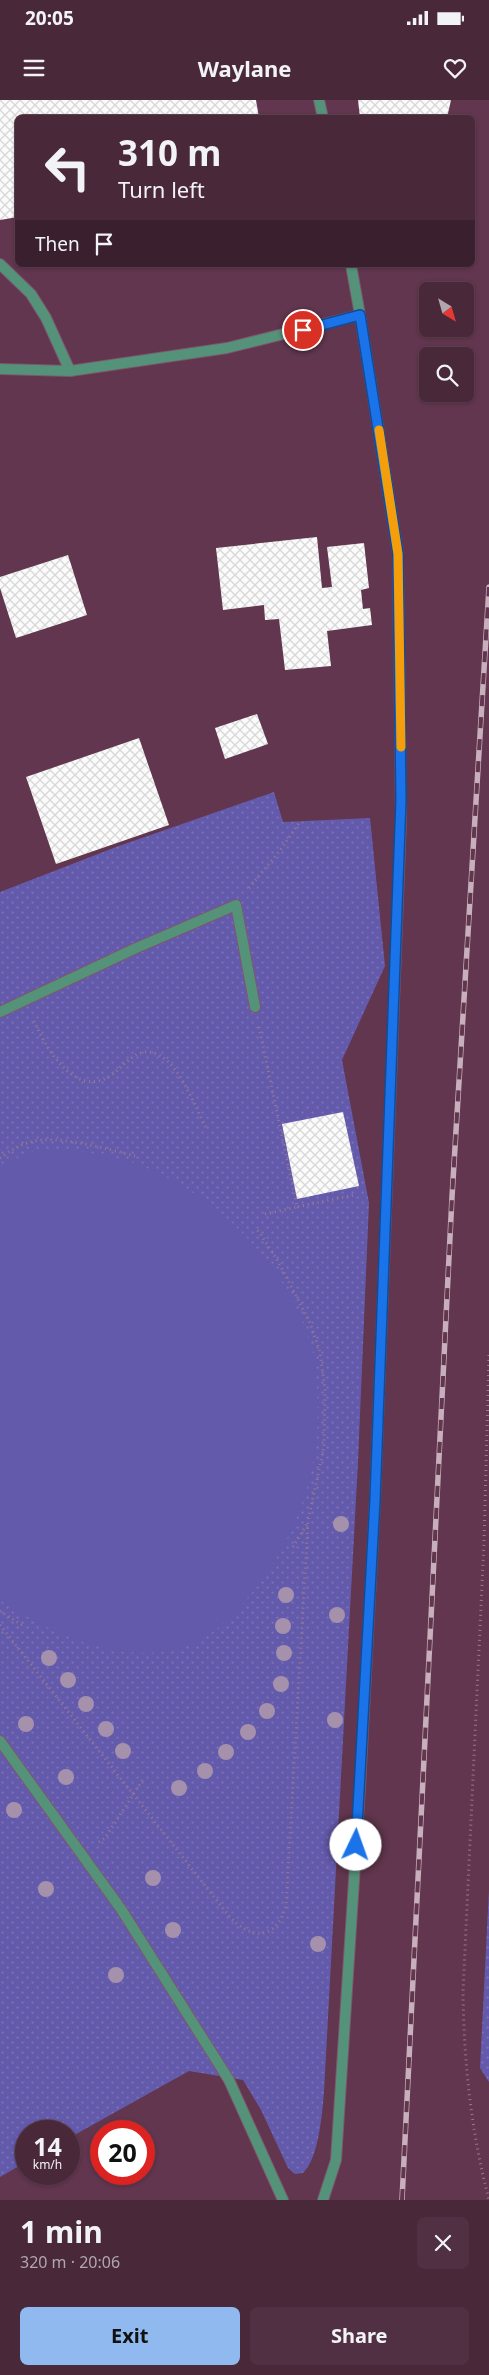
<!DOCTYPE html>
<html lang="en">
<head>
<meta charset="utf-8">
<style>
	:root { --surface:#49283a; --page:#503042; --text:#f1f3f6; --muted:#b1a6af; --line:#614454; --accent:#90b9f0 }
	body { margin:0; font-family:"Noto Sans",sans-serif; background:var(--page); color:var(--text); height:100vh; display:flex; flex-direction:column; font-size:19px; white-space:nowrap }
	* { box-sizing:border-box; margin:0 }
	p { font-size:16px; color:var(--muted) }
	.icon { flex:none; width:28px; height:28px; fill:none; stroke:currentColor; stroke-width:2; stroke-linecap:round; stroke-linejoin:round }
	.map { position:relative; height:2100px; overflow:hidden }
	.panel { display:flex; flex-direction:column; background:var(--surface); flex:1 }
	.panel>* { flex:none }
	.hud { position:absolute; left:15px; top:15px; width:460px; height:152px; border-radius:8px; box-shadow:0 1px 4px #0004,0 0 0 1px var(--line); background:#49283a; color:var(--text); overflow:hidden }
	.needle { width:32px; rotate:143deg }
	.tools { position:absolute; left:419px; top:182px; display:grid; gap:10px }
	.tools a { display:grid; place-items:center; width:55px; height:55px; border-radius:8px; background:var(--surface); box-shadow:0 1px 4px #0004,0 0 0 1px var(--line); font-size:25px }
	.speed { position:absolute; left:15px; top:2020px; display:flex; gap:10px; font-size:25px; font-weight:700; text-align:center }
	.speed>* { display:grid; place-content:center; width:65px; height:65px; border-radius:50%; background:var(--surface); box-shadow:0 1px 4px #0004,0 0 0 1px var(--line); line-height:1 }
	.speed small { font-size:12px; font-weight:400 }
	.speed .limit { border:8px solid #d22; background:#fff; color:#111 }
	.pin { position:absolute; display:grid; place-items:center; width:42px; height:42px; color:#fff; margin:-21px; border:2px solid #fff; border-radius:50%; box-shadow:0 1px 5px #0007 }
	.me { position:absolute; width:55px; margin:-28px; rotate:3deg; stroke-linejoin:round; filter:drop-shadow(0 0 4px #0008) }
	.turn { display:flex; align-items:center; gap:18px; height:105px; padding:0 20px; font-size:22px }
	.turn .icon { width:65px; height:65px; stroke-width:2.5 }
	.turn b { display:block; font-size:35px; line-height:42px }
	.then { display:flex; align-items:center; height:48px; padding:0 20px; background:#0003; gap:10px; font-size:19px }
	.round { display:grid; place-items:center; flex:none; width:52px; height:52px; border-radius:8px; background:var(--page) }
	.headline { display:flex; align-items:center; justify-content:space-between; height:85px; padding:0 20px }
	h1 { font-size:30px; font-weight:700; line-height:38px }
	.action { display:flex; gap:10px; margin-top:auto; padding:10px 20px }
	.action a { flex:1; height:58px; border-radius:8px; background:var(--accent); color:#111; font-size:20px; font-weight:700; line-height:58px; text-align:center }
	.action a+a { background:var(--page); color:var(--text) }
	.status { display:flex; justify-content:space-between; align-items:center; height:35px; padding:0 25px; background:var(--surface); direction:ltr }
	.status svg { height:14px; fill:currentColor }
	header { display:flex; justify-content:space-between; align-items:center; height:65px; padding:0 20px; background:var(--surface); font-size:22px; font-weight:700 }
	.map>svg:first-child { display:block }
	.grass { fill:url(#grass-dots) }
	.garden { fill:#645aac }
	.building { fill:url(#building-cross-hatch) }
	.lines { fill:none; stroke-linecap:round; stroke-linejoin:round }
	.service-casing { stroke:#7d576c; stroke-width:12 }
	.path { stroke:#9a798b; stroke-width:3; stroke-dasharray:1 4; stroke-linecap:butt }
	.service { stroke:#55927a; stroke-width:10 }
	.rail-casing { stroke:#c8afbc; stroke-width:5.5 }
	.rail { stroke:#61364e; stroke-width:4; stroke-dasharray:11; stroke-linecap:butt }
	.tree { fill:#a591ac }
	.route-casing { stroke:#114b97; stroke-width:12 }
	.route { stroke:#1a73e8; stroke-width:9 }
	.slow { stroke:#f59e0b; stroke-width:9 }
</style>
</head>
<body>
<div class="status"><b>20:05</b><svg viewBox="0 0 49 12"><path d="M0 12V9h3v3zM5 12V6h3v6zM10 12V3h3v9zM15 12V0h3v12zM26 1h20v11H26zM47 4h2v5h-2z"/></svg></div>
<header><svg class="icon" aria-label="menu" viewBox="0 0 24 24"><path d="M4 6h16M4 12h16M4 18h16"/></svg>Waylane<svg class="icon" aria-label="heart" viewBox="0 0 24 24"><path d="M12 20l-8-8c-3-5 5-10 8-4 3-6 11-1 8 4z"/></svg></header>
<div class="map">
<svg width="489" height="2100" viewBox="0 0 489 2100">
	<defs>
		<pattern id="grass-dots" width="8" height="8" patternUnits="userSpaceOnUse" patternTransform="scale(1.25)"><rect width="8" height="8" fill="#645aac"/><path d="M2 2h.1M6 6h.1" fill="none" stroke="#7b72b8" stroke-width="1.8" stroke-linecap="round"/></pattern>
		<pattern id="building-cross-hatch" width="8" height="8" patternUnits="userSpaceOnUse" patternTransform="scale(1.25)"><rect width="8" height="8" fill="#fbfbfb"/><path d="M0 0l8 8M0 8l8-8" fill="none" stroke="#d8d7d8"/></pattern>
	</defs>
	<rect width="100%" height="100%" fill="#61364e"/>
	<!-- grass -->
	<g class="grass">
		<path d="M274,692l9,30 87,-4 15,148 -43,94 27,143 -11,259 -34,630c-2,22 -5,66 -21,81l-8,1 -7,-6 -27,-58 -18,-30 -54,-9 -120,67v-7h-43v31l-26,15v-1285l116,-45z"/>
		<polygon points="489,1789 489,1982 480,1968"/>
	</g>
	<!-- garden -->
	<path class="garden" d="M45,1049c29,1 61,5 89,14 82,30 155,102 178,187 3,10 2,21 4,31 8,73 -12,141 -55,200 -21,28 -51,62 -87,69 -62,12 -124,-17 -174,-50v-431l24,-15z"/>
	<!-- building -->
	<g class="building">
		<polygon points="0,0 256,0 259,18 18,18 18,117 0,120"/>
		<polygon points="358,0 451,0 447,18 360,18"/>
		<polygon points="317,437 322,488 332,487 327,447 364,443 369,488 361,490 363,509 370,508 372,525 327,531 331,566 285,570 279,519 265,520 264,505 223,510 216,448"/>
		<polygon points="68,455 87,515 16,538 0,488 0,477"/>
		<polygon points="257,614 268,644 225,659 215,628"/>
		<polygon points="139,638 169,725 56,764 26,677"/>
		<polygon points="343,1012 359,1086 297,1099 282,1024"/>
	</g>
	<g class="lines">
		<defs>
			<g id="service">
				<polyline points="319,0 323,18"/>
				<polyline points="0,164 31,194 46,218 70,271"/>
				<polyline points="351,165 360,215"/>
				<polyline points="0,269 70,271 227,248 360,215 398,454 401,718 375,1400 360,1687 336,2060 323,2100"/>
				<polyline points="0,912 134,849 236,805 255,907"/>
				<polyline points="0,1641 121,1809 229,1980 283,2100"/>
			</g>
		</defs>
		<!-- service casing -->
		<use href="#service" class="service-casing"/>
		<!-- path -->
		<g class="path">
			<polyline points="249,788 282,748 300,721"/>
			<path d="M34,921c11,25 40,78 76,55 15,-10 27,-32 49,-21 21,11 37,53 47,73"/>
			<polyline points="259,927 297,1107 354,1095"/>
			<path d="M0,1058c9,-6 17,-12 27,-15 27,-10 80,6 108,13"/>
			<polyline points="265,1114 297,1107"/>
			<path d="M489,1255l-5,187 -21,450c1,71 8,139 26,208"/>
			<polyline points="293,1447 307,1424"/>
			<polyline points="0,1511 22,1525"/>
			<path d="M0,1525l229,291c22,24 47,25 57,-10l22,-385 16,-74 1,-58 -5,-37 -10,-29 -32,-62 -21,-32"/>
			<polyline points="99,1742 105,1738 144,1678"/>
		</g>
		<!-- service -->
		<use href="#service" class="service"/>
		<defs>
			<polyline id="rail" points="402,2100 452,1097 489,487"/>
		</defs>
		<!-- rail casing -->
		<use href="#rail" class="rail-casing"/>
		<!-- rail -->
		<use href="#rail" class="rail"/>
	</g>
	<!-- trees -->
	<g class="tree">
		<circle cx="341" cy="1424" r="8"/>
		<circle cx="286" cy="1495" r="8"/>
		<circle cx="337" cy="1515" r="8"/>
		<circle cx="283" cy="1526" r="8"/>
		<circle cx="284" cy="1553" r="8"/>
		<circle cx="49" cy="1558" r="8"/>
		<circle cx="68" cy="1580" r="8"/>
		<circle cx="281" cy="1584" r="8"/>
		<circle cx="86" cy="1604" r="8"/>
		<circle cx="267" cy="1611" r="8"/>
		<circle cx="335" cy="1620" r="8"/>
		<circle cx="26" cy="1624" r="8"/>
		<circle cx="106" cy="1629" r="8"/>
		<circle cx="248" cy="1632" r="8"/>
		<circle cx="123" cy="1651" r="8"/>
		<circle cx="226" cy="1652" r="8"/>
		<circle cx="205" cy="1671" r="8"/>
		<circle cx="66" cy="1677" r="8"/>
		<circle cx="179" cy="1688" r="8"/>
		<circle cx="14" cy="1710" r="8"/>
		<circle cx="153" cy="1778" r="8"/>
		<circle cx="46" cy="1789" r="8"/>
		<circle cx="173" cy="1830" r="8"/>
		<circle cx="318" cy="1844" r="8"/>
		<circle cx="116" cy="1875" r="8"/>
	</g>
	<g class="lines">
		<defs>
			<polyline id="route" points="303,230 360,215 398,454 401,700 375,1400 356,1745"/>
		</defs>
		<!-- route casing -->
		<use href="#route" class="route-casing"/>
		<!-- route -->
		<use href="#route" class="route"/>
		<!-- slow -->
		<polyline class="slow" points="379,330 398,454 401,647"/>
	</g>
</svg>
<div class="tools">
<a><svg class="needle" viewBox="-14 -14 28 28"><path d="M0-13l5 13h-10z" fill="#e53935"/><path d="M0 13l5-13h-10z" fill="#b1a6af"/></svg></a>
<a><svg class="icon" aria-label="search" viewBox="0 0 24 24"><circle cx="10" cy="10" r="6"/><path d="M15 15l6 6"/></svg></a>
</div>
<div class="speed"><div>14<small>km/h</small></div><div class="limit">20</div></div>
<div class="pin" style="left:303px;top:230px;background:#d93025"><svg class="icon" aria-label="arrive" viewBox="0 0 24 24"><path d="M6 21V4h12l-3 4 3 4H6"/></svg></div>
<svg class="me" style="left:356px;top:1745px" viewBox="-20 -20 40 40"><circle r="19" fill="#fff"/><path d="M0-13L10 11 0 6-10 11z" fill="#1a73e8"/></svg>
<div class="hud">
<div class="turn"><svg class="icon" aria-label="left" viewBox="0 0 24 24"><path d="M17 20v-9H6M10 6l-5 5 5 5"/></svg><div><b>310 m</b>Turn left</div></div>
<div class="then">Then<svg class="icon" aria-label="arrive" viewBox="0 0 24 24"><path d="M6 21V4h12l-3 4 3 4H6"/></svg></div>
</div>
</div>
<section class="panel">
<div class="headline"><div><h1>1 min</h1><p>320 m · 20:06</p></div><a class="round"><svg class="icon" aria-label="close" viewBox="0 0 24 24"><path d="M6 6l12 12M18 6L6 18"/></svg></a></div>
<div class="action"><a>Exit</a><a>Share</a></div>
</section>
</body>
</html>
